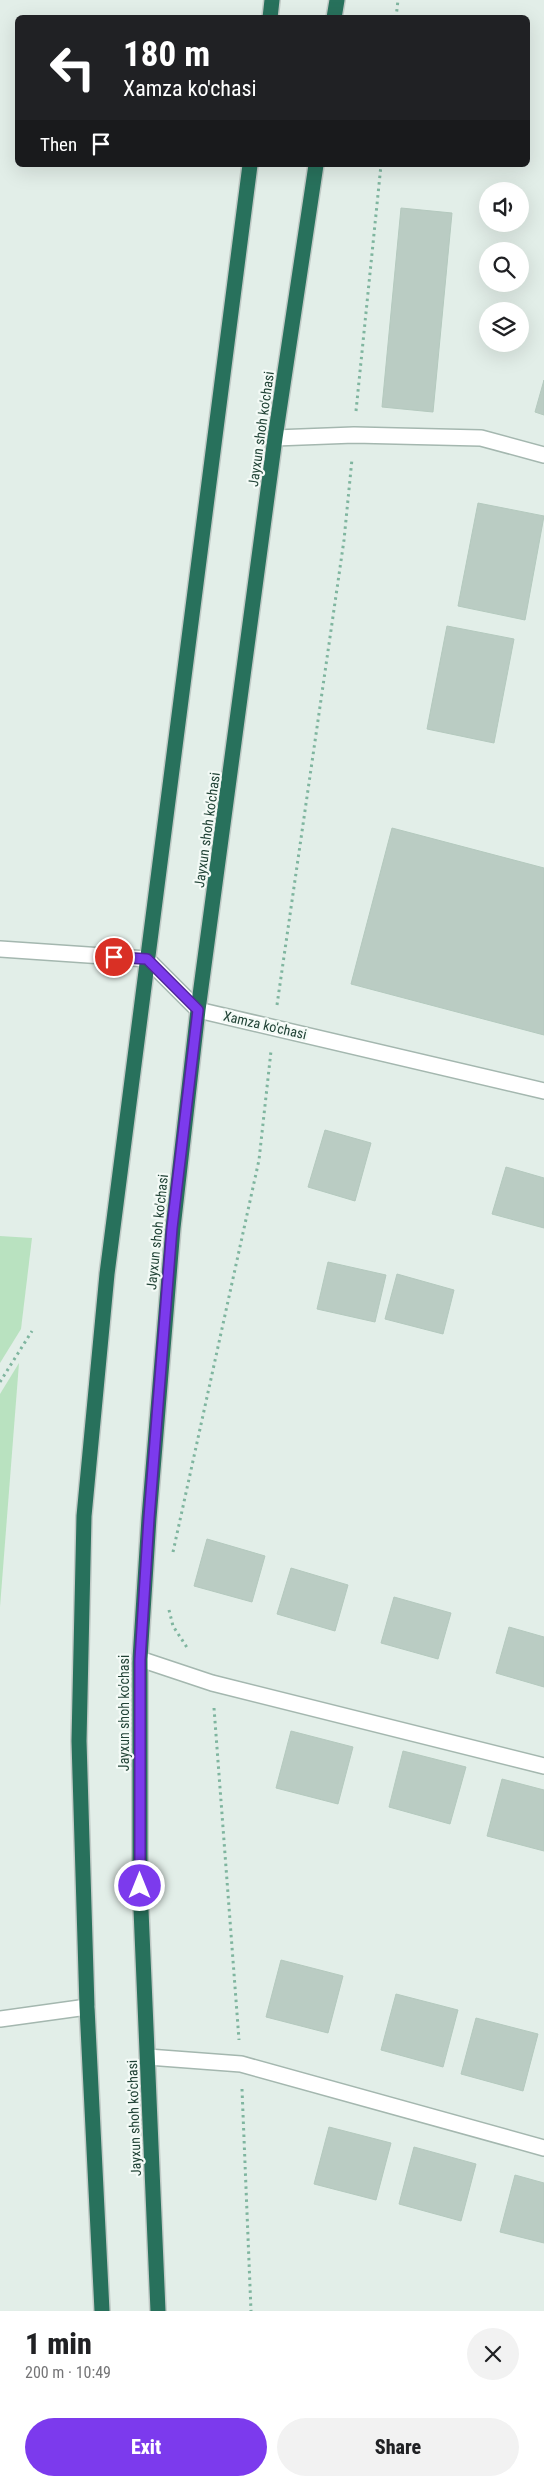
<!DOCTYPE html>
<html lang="en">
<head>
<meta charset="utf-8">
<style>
	:root { --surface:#fff; --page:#f2f2f2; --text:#202124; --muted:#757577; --accent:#7c3aed }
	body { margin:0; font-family:"Roboto Condensed",sans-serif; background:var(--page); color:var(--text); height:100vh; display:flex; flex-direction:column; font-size:19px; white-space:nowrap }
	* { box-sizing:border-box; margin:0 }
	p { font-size:16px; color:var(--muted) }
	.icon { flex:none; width:28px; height:28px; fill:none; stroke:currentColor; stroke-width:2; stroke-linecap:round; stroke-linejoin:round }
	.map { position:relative; height:2311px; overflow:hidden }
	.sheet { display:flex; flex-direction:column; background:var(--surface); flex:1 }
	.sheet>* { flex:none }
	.banner { position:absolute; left:15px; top:15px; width:515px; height:152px; border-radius:8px; box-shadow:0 5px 20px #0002; background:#202124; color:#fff; overflow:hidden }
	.buttons { position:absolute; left:479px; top:182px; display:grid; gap:10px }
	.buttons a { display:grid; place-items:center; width:50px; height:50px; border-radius:50%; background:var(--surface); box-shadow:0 5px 20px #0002; font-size:25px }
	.pin { position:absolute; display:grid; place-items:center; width:42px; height:42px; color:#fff; margin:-21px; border:2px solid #fff; border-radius:50%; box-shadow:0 1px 5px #0007 }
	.me { position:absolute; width:55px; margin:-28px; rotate:0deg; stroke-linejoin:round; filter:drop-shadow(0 0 4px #0008) }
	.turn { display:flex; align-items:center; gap:18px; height:105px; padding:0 25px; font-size:22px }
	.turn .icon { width:65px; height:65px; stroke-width:2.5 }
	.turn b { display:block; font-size:35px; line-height:42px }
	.then { display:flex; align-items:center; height:48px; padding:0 25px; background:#0003; gap:10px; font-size:19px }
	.round { display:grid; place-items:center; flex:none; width:52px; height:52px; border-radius:26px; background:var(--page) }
	.head { display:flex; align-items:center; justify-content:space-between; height:85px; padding:0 25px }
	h1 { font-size:30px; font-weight:800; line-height:38px }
	.primary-button { display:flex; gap:10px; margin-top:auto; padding:10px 25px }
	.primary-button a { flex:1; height:58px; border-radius:30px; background:var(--accent); color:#fff; font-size:20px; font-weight:800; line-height:58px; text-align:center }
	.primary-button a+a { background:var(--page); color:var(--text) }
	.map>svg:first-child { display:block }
	.green { fill:#b9e2c0 }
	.building { fill:#baccc3; stroke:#b4c9be }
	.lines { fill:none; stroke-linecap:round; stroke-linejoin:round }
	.minor-casing { stroke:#a4b7af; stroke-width:18 }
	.highway-casing { stroke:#c1cac6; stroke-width:18 }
	.path { stroke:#7fb59f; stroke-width:3; stroke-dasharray:2.5 4; stroke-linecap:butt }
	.minor { stroke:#fff; stroke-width:15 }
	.highway { stroke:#28715c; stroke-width:15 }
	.route-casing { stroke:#51269a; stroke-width:12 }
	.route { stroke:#7c3aed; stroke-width:9 }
	.labels { text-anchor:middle; stroke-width:4.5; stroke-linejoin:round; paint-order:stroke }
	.street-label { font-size:14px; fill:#204235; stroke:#f3faf6 }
</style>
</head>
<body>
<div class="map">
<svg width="544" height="2311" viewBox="0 0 544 2311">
	<rect width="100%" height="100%" fill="#e2eee8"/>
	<!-- green -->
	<g class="green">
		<polygon points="0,1236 32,1238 21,1329 0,1363"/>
		<polygon points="19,1363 0,1607 0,1394"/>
	</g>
	<!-- building -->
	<g class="building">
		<polygon points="401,208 452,213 433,412 382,407"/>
		<polygon points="544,380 544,415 535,412"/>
		<polygon points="478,503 544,516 525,620 458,606"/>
		<polygon points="447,626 514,639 494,743 427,729"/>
		<polygon points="392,828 544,868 544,1035 351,984"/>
		<polygon points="325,1130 371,1143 355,1201 308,1187"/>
		<polygon points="506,1167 544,1178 544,1228 492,1214"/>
		<polygon points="328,1262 386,1275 375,1322 317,1309"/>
		<polygon points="397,1274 454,1290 443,1334 385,1319"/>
		<polygon points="207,1539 265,1556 252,1602 194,1586"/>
		<polygon points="291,1568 348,1585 335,1631 277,1614"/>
		<polygon points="394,1597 451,1613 438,1659 381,1643"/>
		<polygon points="509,1627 544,1637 544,1687 496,1673"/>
		<polygon points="291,1731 353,1747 338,1804 276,1788"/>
		<polygon points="403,1751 466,1767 450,1824 389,1807"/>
		<polygon points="502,1779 544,1790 544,1851 487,1836"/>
		<polygon points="281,1960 343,1976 328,2033 266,2017"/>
		<polygon points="396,1994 458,2010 443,2067 381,2050"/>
		<polygon points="476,2018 538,2034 523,2091 461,2074"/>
		<polygon points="329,2127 391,2143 376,2200 314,2184"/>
		<polygon points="414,2147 476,2164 461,2221 399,2204"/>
		<polygon points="515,2175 544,2183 544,2243 500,2232"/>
	</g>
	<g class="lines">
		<defs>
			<g id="minor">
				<polyline points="275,438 354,435 481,438 544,455"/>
				<polyline points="0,949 147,959 198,1010 544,1091"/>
				<polyline points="140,1659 212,1683 544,1766"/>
				<polyline points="0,2019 87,2007"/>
				<polyline points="148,2057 241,2064 544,2148"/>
			</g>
			<g id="highway">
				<polyline points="270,18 272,0"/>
				<polyline points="334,18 337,0"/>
				<polyline points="102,2311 87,2007 79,1741 84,1516 107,1274 250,165"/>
				<polyline points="158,2311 140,1886 140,1659 149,1518 173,1228 198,1010 275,438 316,165"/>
			</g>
		</defs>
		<!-- minor casing -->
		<use href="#minor" class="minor-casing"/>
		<!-- highway casing -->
		<use href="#highway" class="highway-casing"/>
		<!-- path -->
		<g class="path">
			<polyline points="396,18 398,0"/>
			<polyline points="356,411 381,165"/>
			<polyline points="277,1005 344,540 352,459"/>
			<polyline points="0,1382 32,1331"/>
			<polyline points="173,1552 259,1160 271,1051"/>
			<polyline points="169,1610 173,1626 188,1649"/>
			<polyline points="214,1708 239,2040"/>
			<polyline points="242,2089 251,2311"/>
		</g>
		<!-- minor -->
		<use href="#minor" class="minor"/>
		<!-- highway -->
		<use href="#highway" class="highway"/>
	</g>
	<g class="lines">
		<defs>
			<polyline id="route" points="114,957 147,959 198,1010 172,1228 149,1518 140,1660 140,1886"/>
		</defs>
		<!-- route casing -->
		<use href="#route" class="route-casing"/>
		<!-- route -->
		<use href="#route" class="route"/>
	</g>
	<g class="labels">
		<!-- street labels -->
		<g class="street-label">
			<text transform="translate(261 429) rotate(-82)" y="5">Jayxun shoh ko'chasi</text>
			<text transform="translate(207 830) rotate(-82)" y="5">Jayxun shoh ko'chasi</text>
			<text transform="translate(265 1025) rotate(13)" y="5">Xamza ko'chasi</text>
			<text transform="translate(157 1232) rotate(-84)" y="5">Jayxun shoh ko'chasi</text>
			<text transform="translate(124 1713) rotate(-90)" y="5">Jayxun shoh ko'chasi</text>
			<text transform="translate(134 2118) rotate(-92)" y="5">Jayxun shoh ko'chasi</text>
		</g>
	</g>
</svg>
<div class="buttons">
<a><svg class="icon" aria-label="sound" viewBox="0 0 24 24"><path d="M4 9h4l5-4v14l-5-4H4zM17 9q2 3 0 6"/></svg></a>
<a><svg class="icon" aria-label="search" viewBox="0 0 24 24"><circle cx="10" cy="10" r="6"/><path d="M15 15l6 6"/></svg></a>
<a><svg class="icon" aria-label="layers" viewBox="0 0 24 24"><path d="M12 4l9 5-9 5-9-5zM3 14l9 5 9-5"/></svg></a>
</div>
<div class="pin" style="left:114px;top:957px;background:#d93025"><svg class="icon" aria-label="arrive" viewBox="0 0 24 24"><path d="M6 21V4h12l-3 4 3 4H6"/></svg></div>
<svg class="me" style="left:140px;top:1886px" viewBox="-20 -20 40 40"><circle r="17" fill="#7c3aed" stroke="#fff" stroke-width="3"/><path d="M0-11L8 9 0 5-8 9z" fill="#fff"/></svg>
<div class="banner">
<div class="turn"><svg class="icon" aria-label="left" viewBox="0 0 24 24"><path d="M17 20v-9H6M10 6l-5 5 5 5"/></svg><div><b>180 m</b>Xamza ko'chasi</div></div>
<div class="then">Then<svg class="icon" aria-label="arrive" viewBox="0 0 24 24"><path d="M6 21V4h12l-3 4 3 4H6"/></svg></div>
</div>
</div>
<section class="sheet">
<div class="head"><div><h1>1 min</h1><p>200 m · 10:49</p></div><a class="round"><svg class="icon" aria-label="close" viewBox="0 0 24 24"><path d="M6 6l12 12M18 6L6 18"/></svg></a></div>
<div class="primary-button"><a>Exit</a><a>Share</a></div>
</section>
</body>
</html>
